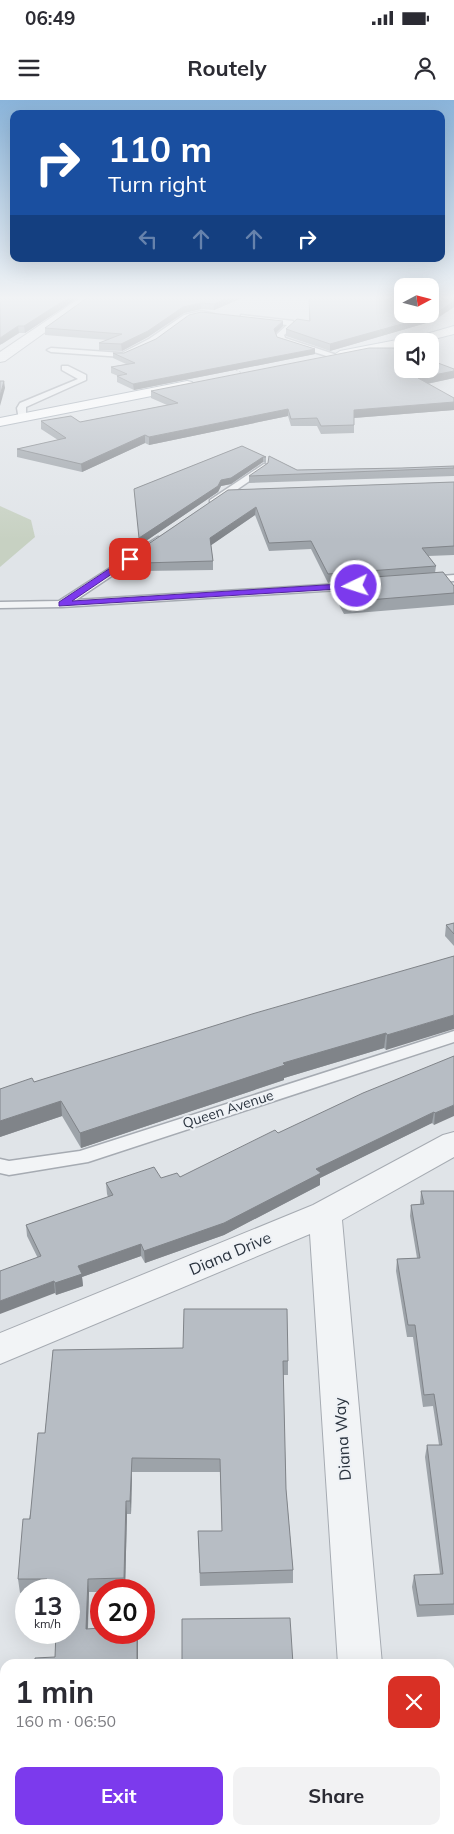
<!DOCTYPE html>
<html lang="en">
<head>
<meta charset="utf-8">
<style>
	:root { --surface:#fff; --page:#f2f2f3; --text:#2b2b33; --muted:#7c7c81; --accent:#7c3aed }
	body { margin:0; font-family:Mulish,sans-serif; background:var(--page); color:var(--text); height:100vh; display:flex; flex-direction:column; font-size:19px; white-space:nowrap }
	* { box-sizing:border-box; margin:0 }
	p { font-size:16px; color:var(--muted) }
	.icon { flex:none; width:28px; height:28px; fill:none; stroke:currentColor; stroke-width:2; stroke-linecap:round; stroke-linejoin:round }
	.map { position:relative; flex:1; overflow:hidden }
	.side { position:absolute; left:0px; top:1559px; width:455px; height:176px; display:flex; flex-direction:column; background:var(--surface); border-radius:15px 15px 0 0; box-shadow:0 5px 20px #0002 }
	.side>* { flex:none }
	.guide { position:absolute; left:10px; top:10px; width:435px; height:152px; border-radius:10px; box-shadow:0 5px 20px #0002; background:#1a4fa0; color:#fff; overflow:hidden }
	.needle { width:32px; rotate:83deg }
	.fabs { position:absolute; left:394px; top:178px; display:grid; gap:10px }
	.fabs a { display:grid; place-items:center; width:45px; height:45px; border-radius:10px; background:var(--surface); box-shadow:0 5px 20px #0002; font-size:25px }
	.speed { position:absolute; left:15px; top:1479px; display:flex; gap:10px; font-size:25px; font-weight:700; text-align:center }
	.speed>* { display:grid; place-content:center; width:65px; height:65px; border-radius:50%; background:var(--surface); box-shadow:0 5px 20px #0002; line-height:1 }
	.speed small { font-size:12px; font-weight:400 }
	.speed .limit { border:8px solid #d22; background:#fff; color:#111 }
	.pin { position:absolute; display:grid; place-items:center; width:42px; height:42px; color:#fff; margin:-21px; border-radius:10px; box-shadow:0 2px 8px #0006 }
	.me { position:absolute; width:55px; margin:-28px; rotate:266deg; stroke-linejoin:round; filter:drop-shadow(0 0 4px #0008) }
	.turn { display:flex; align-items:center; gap:18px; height:105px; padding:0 15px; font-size:22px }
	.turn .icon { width:65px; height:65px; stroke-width:2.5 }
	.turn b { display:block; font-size:35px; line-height:42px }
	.lanes { display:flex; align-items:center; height:48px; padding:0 15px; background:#0003; justify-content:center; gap:25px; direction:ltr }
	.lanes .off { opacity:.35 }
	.round { display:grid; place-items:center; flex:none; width:52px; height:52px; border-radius:10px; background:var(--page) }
	.head { display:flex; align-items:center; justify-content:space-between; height:85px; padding:0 15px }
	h1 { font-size:30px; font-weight:700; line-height:38px }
	.cta { display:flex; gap:10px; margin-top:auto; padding:10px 15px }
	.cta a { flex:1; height:58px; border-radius:10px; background:var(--accent); color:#fff; font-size:20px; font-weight:700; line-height:58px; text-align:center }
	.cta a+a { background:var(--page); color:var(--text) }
	.status { display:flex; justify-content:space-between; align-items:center; height:35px; padding:0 25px; background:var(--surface); direction:ltr }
	.status svg { height:14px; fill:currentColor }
	header { display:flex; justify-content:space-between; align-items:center; height:65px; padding:0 15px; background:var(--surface); font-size:22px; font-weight:700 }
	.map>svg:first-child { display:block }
	.green { fill:#c7d1c2 }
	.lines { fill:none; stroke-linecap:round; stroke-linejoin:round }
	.lane-casing { stroke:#a6abb2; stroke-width:3 }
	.street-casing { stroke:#a6abb2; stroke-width:2 }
	.primary-casing { stroke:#a0a9b3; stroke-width:2 }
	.path { stroke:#b6babf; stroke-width:1; stroke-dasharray:2 2; stroke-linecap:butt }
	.lane { fill:#f2f4f6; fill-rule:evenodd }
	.street { fill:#f2f4f6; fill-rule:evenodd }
	.primary { fill:#fff; fill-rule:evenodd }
	.wall { fill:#9da3a9 }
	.shaded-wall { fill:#808489 }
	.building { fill:#b7bdc4; stroke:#808489 }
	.route { fill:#7c3aed; stroke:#51269a }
	.labels { text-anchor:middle; stroke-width:4; stroke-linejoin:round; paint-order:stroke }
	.street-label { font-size:14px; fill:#2a333e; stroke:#eff2f6 }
	.near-street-label { font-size:16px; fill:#2a333e; stroke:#eff2f6 }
</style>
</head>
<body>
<div class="status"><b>06:49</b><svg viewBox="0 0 49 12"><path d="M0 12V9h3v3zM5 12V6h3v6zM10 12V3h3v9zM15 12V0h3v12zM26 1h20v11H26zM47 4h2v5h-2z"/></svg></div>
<header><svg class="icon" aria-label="menu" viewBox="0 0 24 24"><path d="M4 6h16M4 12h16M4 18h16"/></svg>Routely<svg class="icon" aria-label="person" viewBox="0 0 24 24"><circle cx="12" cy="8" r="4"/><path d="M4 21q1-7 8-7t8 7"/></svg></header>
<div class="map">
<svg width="454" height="1734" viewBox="0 0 454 1734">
	<rect width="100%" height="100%" fill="#e0e4e8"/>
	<!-- green -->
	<polygon class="green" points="0,406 31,420 35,437 0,467"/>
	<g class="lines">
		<defs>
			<g id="lane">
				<polygon points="201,211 214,214 210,216 201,215 188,218 155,243 123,257 51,252 47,250 51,248 122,253 149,239 184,215"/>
				<polygon points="241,215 293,221 295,226 284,235 285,238 340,256 333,258 279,241 276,235 287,225 244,219 241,219"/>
				<polygon points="62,266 68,266 86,275 86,280 26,307 26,318 19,320 17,308 20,303 78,279 62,270"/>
				<polygon points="264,364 267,365 267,369 216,404 210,404 210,400"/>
				<polygon points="158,437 162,438 162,442 76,500 355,483 360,486 355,489 62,507 0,508 0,502 59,501"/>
				<polygon points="454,475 454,481 426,483 421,480 426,477"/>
				<polygon points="454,931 454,942 88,1062 9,1075 0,1073 0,1059 9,1061 80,1051"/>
			</g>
			<g id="street">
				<polygon points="80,198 93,198 5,261 0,262 0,252"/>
				<polygon points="454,1032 454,1057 342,1120 382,1564 338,1564 310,1134 0,1264 0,1233 313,1105 443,1035"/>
				<polygon points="348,1730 396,1730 397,1734 349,1734"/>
			</g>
			<g id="primary">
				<polygon points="454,226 454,234 426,241 402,241 402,247 340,259 334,255 340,251 402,239 406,240"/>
				<polygon points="187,281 192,282 194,285 192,288 0,326 0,318"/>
			</g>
		</defs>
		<!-- lane casing -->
		<use href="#lane" class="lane-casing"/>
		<!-- street casing -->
		<use href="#street" class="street-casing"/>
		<!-- primary casing -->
		<use href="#primary" class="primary-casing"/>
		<!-- path -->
		<polyline class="path" points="232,268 244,274"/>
		<!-- lane -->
		<use href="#lane" class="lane"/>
		<!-- street -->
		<use href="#street" class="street"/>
		<!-- primary -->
		<use href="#primary" class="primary"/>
	</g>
	<!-- wall -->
	<g class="wall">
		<polygon points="0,198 78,198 25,233 19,233 2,244"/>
		<polygon points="87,198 242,198 214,210 201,209 184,213 148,237 122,251 99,250 99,243 108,240 45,235 45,228"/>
		<polygon points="309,198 454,198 454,207 433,221 330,251 286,236 286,229 309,221"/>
		<polygon points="283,226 276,233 277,237 315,249 315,254 134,290 117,282 117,276 118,276 111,273 111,267 126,264 113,258 113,253 124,253"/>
		<polygon points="454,269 454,278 427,284 454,298 454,310 354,318 354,333 321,334 317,326 291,326 288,316 149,345 145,343 82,372 17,357 17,349 58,340 41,329 41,321 80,322 167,305 151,298 151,291"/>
		<polygon points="242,346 266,357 266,363 263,362 231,384 221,386 218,392 140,445 134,389"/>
		<polygon points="454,366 454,376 249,383 249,376 297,370 402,368"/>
		<polygon points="454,382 454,455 428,456 436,466 435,473 454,486 454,505 344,514 332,492 333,482 328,483 311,449 269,451 255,415 211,445 213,461 213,470 143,471 141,449 228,390"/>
		<polygon points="454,823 454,846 445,836 446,825"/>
		<polygon points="454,856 386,950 384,948 284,978 284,980 81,1048 62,1016 0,1037 0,989 34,982"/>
		<polygon points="454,956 434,1025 432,1023 320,1078 320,1085 224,1135 145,1163 141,1156 82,1177 83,1186 56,1195 27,1136 26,1125 108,1097 107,1094 106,1083 180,1077"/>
		<polygon points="421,1091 454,1091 454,1515 417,1517 412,1487 414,1475 440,1474 425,1357 427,1345 439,1345 433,1306 423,1307 413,1237 407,1237 396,1171 397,1159 417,1158 410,1116 411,1105 420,1104"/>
		<polygon points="53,1250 288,1261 288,1275 283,1275 286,1389 293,1470 293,1483 200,1486 198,1431 222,1431 220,1372 132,1372 131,1414 127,1414 125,1490 101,1490 101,1492 89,1492 88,1529 137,1532 138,1540 55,1557 69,1490 26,1490 26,1492 20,1493 18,1479 45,1333"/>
		<polygon points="5,1730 144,1730 84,1734 0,1734"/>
	</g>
	<!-- shaded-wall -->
	<g class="shaded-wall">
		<polygon points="68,198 78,198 25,233 24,226"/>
		<polygon points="228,198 242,198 214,210 214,204"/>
		<polygon points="454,201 454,207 433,221 330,251 330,244"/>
		<polygon points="201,203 201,209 184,213 148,237 122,251 121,244 183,207"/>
		<polygon points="283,221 283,226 274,235 274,229"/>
		<polygon points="18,226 19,233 0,245 0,238"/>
		<polygon points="315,249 315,254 134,290 133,284"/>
		<polygon points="454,271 454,278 417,286 418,278"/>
		<polygon points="4,281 5,288 0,306 0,296"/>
		<polygon points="454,302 454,310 353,318 354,310"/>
		<polygon points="288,309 288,316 149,345 149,337"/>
		<polygon points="145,335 145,343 82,372 81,364"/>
		<polygon points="263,357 263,362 231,384 221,386 218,392 140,445 139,438 221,380"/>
		<polygon points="256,407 255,415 210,446 210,438"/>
		<polygon points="454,915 454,929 386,950 387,935"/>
		<polygon points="386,933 384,948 284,978 284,980 81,1048 80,1033 283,963"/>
		<polygon points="61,1001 62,1016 0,1037 0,1021"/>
		<polygon points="454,1005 454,1016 434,1025 435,1013"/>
		<polygon points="434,1012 432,1023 320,1078 320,1085 224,1135 145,1163 144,1151"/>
		<polygon points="141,1144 141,1156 82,1177 83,1186 56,1195 55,1183 78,1166"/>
		<polygon points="54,1181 55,1193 0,1214 0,1201"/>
		<polygon points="132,1358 132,1372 131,1414 130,1401"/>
		<polygon points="126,1401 127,1414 125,1490 124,1478"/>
		<polygon points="88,1479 89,1492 87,1542 86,1529"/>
		<polygon points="137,1532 138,1540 138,1564 137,1564"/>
	</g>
	<!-- building -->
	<g class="building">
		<polygon points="0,198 68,198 24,226 18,226 0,238"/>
		<polygon points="87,198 228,198 214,204 201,203 183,207 148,231 121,244 99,243 122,234 45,228"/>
		<polygon points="309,198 402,198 402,214 430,214 430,198 454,198 454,201 434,215 330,244 286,229 297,219 310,221"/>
		<polygon points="201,212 283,221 274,229 277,237 315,249 133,284 117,276 127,274 111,267 135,263 113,253 124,253 156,239 189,215"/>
		<polygon points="369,248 400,248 402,249 402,269 430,269 430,260 454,269 454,271 418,278 454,298 454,302 354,310 354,325 321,326 317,318 291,319 288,309 149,337 145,335 81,364 17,349 66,338 41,321 71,316 80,322 178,303 151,291"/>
		<polygon points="0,281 4,281 0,296"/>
		<polygon points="242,346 266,357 263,357 231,378 221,380 218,386 139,438 134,389"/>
		<polygon points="269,356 297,370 402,368 454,366 454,368 249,376 268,363"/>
		<polygon points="454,382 454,446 422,448 436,466 328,474 311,441 269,443 256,407 210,438 213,461 142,463 141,449 228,390"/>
		<polygon points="443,472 454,486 454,493 344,502 333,480"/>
		<polygon points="454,823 454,834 446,825"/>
		<polygon points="454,856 454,915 387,935 386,933 283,963 285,965 80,1033 61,1001 0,1021 0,989 32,978 34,982 252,914"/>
		<polygon points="454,956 454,1005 435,1013 434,1012 316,1069 321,1073 224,1123 144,1151 141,1144 78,1166 82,1174 55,1183 54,1181 0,1201 0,1171 41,1156 26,1125 113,1095 106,1083 154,1067 161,1078 177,1073 180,1077 275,1030 278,1033 363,993"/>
		<polygon points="421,1091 454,1091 454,1504 419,1505 414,1475 443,1474 427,1345 442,1345 434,1294 424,1295 415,1225 408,1225 397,1159 420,1158 411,1105 424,1104"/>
		<polygon points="184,1209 287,1209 288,1261 283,1261 286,1389 293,1470 200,1473 198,1431 222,1431 220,1359 132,1358 130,1401 126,1401 124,1478 88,1479 86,1529 101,1528 101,1532 137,1532 137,1564 35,1564 35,1558 55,1557 56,1532 69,1532 69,1490 46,1490 47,1479 18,1479 23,1419 30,1419 38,1333 45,1333 53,1250 183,1248"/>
		<polygon points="290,1518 293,1564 182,1564 182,1519"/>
		<polygon points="0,1679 5,1679 5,1730 82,1730 82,1734 0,1734"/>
		<polygon points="219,1730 309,1730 310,1734 219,1734"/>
	</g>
	<!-- sky -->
	<linearGradient id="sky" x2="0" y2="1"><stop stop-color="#8ab4da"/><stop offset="0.45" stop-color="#f1f3f5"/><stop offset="1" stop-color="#f1f3f5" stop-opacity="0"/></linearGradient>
	<rect width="454" height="440" fill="url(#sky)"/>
	<!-- route -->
	<polygon class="route" points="127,457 134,459 72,501 356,483 360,486 356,488 59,506 59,502"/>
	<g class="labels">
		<!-- street labels -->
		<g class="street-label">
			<text transform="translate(228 1009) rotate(-18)" y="5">Queen Avenue</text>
		</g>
		<!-- near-street labels -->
		<g class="near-street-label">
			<text transform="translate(230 1153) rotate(-23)" y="6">Diana Drive</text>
			<text transform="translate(342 1339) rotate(-94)" y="6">Diana Way</text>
		</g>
	</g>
</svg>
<div class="fabs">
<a><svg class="needle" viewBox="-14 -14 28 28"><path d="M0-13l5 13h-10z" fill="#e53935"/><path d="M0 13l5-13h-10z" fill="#7c7c81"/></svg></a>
<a><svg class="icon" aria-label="sound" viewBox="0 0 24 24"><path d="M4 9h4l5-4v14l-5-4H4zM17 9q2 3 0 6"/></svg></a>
</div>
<div class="speed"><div>13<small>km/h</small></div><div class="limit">20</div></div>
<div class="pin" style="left:130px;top:459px;background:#d93025"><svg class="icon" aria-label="arrive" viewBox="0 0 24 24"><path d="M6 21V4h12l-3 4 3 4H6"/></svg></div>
<svg class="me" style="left:356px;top:486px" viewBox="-20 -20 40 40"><circle r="17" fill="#7c3aed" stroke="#fff" stroke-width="3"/><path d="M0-11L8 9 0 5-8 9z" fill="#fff"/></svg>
<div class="guide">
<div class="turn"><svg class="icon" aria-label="right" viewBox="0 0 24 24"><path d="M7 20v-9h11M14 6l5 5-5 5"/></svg><div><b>110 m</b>Turn right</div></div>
<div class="lanes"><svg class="icon off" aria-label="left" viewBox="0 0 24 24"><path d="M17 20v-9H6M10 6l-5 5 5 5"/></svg><svg class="icon off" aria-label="ahead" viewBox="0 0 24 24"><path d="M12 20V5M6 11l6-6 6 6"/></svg><svg class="icon off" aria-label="ahead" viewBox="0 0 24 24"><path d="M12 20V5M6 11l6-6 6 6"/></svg><svg class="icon" aria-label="right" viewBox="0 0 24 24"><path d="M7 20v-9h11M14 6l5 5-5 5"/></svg></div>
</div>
<section class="side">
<div class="head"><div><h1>1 min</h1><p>160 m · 06:50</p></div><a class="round" style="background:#d93025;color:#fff"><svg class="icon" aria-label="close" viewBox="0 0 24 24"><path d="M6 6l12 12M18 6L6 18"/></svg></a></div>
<div class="cta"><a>Exit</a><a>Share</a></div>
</section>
</div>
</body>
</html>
